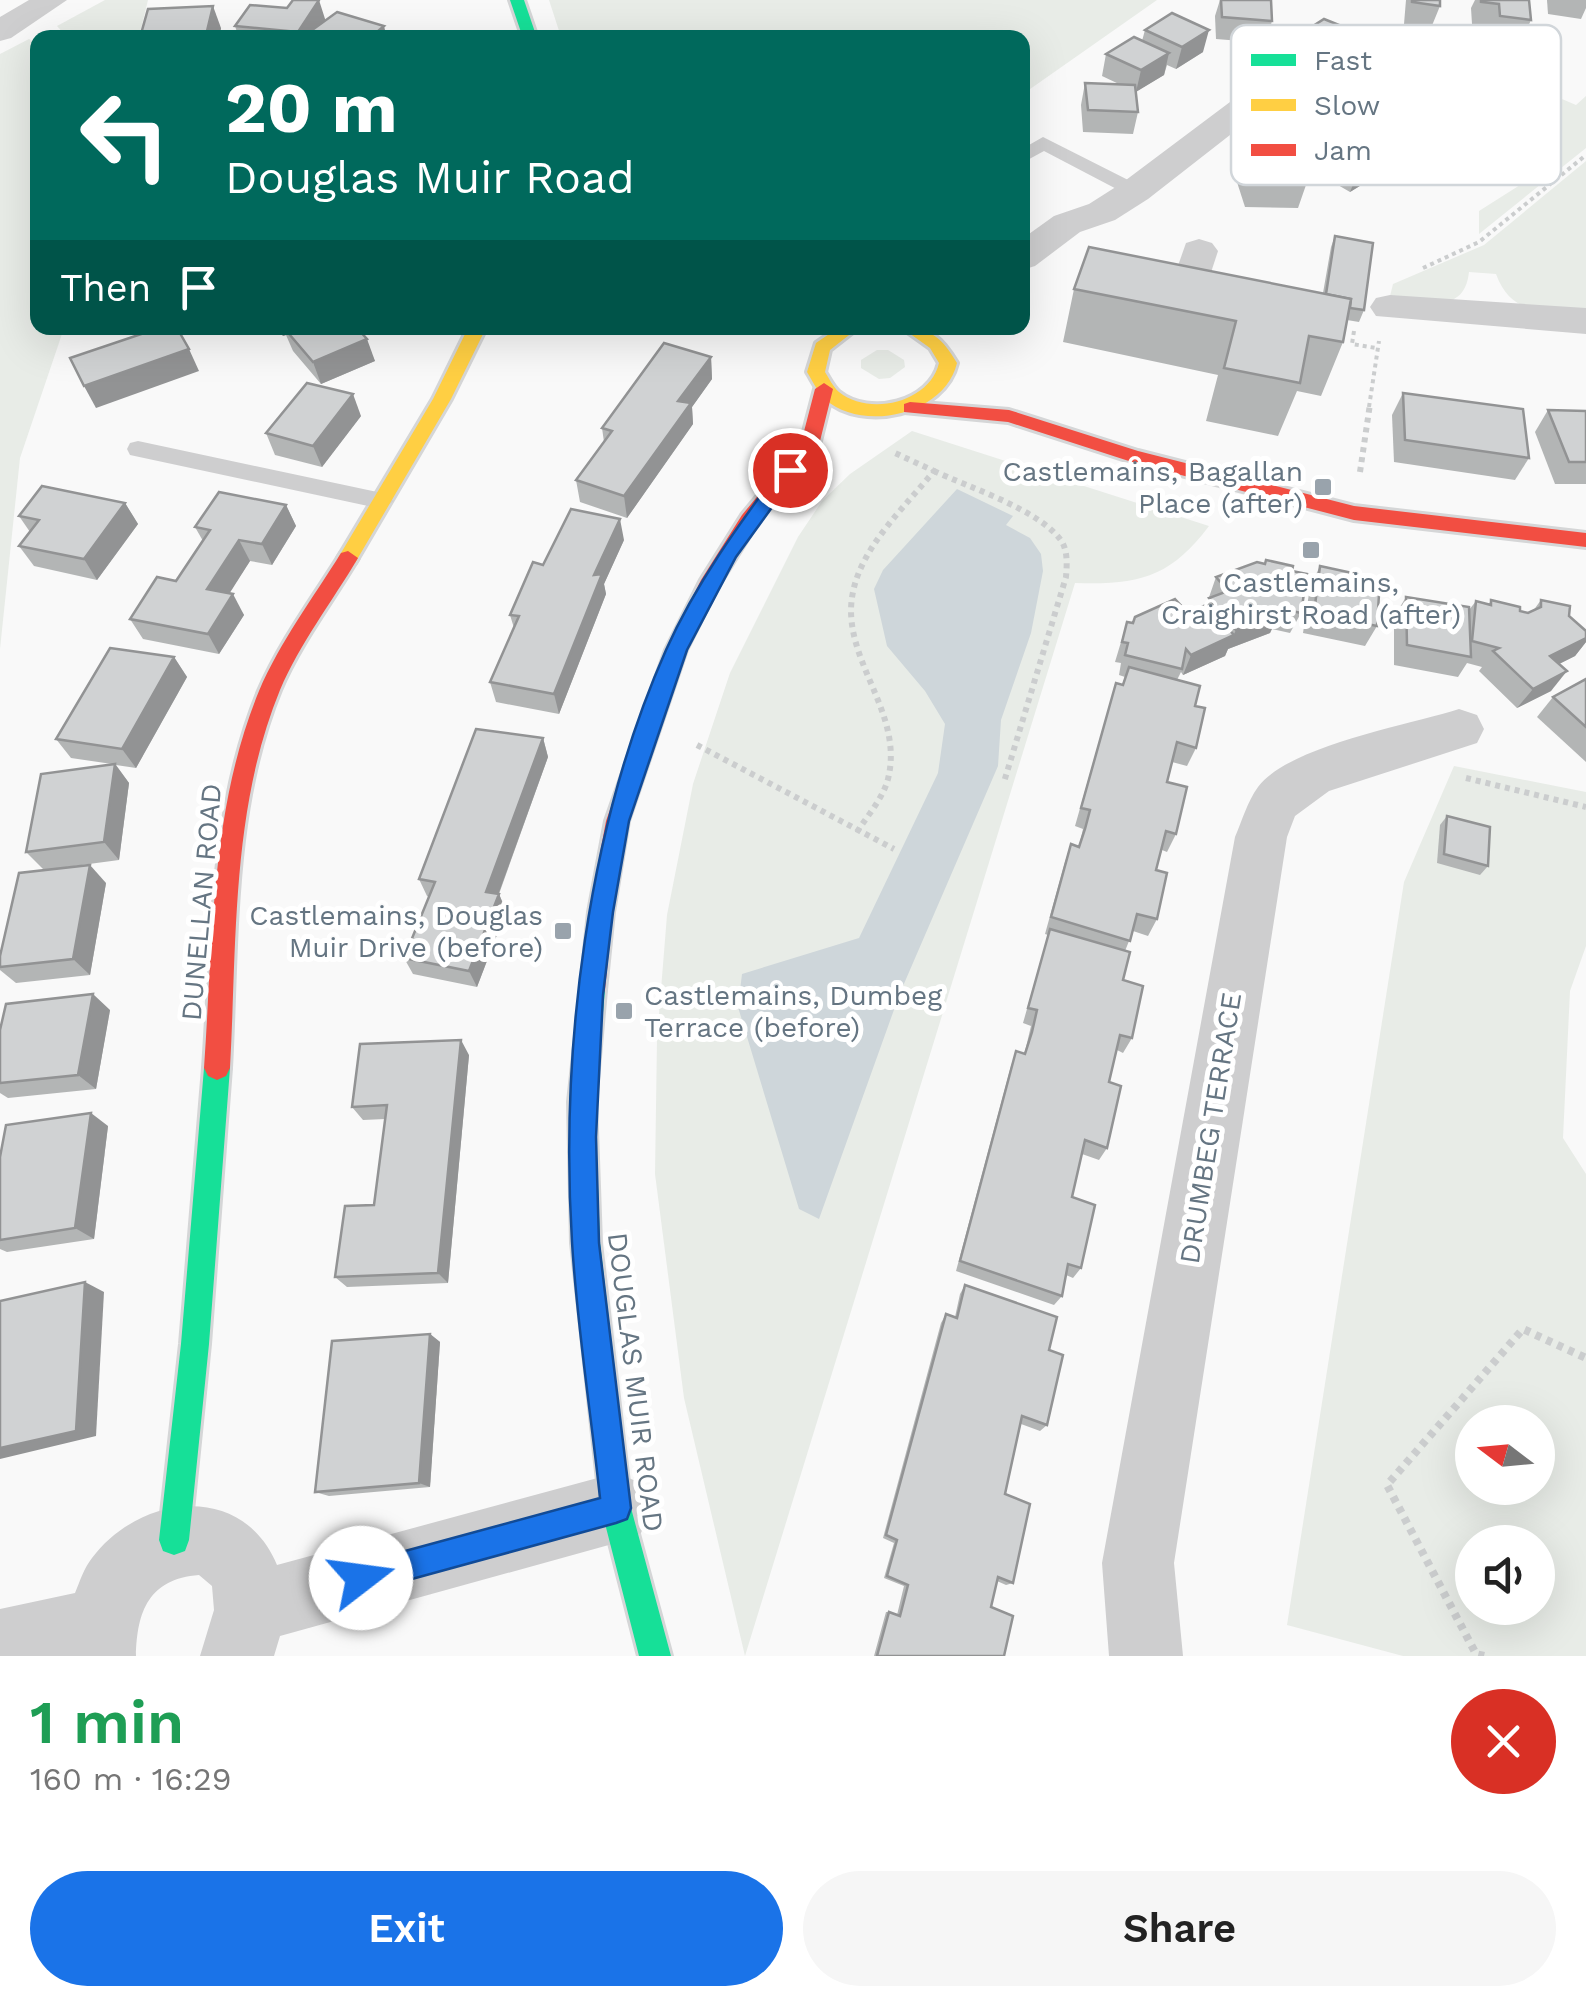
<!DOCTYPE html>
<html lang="en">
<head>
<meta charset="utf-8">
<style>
	:root { --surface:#fff; --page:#f6f6f6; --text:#222; --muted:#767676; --accent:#1a73e8 }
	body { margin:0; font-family:"Work Sans",sans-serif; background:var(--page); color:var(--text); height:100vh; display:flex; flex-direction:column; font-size:38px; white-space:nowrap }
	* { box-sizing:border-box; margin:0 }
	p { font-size:32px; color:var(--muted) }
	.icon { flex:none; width:55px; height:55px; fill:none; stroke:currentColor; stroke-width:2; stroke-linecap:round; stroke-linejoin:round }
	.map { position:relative; height:1656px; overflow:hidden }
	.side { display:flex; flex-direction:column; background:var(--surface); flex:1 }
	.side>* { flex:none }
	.hud { position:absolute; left:30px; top:30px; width:1000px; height:305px; border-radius:20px; box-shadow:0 10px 40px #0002; background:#00695c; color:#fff; overflow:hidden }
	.needle { width:65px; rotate:286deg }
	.tools { position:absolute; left:1455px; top:1405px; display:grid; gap:20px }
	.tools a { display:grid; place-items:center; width:100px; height:100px; border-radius:50%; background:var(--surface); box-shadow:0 10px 40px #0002; font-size:50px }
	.pin { position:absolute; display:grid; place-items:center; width:85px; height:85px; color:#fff; margin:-42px; border:5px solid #fff; border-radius:50%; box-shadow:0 2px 10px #0007 }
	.me { position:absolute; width:110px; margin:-55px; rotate:75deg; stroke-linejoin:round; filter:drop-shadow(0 0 8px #0008) }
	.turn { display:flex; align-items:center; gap:35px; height:210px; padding:0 30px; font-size:45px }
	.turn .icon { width:130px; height:130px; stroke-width:2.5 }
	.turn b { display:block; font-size:70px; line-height:85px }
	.then { display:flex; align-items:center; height:95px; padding:0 30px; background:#0003; gap:20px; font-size:38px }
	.round { display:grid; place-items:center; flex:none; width:105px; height:105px; border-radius:52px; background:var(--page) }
	.headline { display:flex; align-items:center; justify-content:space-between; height:170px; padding:0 30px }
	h1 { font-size:60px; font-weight:600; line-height:75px; color:#1e9e55 }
	.primary-button { display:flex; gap:20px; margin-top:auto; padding:20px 30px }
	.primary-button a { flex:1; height:115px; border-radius:60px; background:var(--accent); color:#fff; font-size:40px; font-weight:600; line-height:115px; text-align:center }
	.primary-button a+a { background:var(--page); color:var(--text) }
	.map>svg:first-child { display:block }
	.green { fill:#e8ece7; fill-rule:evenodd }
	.water { fill:#ced6da }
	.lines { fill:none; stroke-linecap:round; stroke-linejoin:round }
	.fast-casing { stroke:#d5d6d7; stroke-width:6 }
	.slow-casing { stroke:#d5d6d7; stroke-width:6 }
	.jam-casing { stroke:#d5d6d7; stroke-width:6 }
	.path-far2 { stroke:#cbcdce; stroke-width:4; stroke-dasharray:4 4; stroke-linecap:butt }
	.path-far1 { stroke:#cbcdce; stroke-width:6; stroke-dasharray:5 5; stroke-linecap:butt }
	.path { stroke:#cbcdce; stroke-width:8; stroke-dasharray:6 6; stroke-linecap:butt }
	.lane { fill:#cececf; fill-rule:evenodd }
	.street { fill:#cececf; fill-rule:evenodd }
	.fast { fill:#16e098; fill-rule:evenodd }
	.slow { fill:#ffcf43; fill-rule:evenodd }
	.jam { fill:#f24e42; fill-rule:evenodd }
	.wall { fill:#b3b5b5 }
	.shaded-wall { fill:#929394 }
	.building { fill:#d0d2d3; stroke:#929394; stroke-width:2.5 }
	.route { fill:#1a73e8; stroke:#114b97; stroke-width:2.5 }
	.poi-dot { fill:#99a3ac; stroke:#fff; stroke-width:4 }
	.labels { text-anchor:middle; stroke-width:10; stroke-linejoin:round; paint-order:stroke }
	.poi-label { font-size:28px; fill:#657582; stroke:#fff; text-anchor:end }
	.street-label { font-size:28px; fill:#657582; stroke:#fff }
	.key { fill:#fff; stroke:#d1d6da; stroke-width:2.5 }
	.key-label { font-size:28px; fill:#657582 }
</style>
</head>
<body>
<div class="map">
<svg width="1586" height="1656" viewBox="0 0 1586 1656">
	<rect width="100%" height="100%" fill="#f9f9f9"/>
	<!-- green -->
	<g class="green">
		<polygon points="105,0 148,0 139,37 67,37 57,26"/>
		<polygon points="549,0 1157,0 1023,94 1022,38 561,37"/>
		<polygon points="29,39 38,45 38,328 64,328 20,458 0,649 0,54"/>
		<polygon points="1586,96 1586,148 1479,234 1479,211 1520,185 1562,99 1576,105"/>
		<path d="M1586,161v152c-40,-3 -74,5 -90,-39l-27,-2c-5,45 -44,27 -79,24l3,-12 91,-39z"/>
		<polygon points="877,350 888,350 904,360 905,367 890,378 879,379 861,368 861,360"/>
		<path d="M912,431l297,95c-39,52 -71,59 -134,57l-330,1073 -61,-258 -29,-224 2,-135 10,-124 26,-131 37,-111 68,-136 24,-36 28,-27z"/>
		<path d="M1454,766l132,26v154l-16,45 -7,147 23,36v482h-183l-116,-31 117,-743zM1472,1422h66v66h-66zM1472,1542h66v66h-66z"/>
	</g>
	<!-- water -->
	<polygon class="water" points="957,489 1013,516 1006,525 1030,538 1041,554 1043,571 1031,633 1001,720 998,766 900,993 819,1219 799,1209 738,1007 742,974 859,938 938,773 945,724 925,691 887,646 874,589 883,570"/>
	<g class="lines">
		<defs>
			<g id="fast">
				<polygon points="510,0 524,0 537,38 523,38"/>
				<polygon points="593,979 602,982 605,990 595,1102 600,1243 631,1508 671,1656 639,1656 601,1508 572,1243 569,1102 581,990 584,982"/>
				<polygon points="217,1056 226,1060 230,1068 209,1344 189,1540 185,1551 174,1555 163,1551 159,1540 181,1344 204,1068 208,1060"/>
			</g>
			<g id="slow">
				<polygon points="468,328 486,328 451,399 355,563 341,563 338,558 433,399"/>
				<path d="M838,328h20l-28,22 -5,22c4,6 8,15 14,20 31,25 91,10 100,-29l-9,-15 -28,-20c30,0 40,10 55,35 -12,52 -95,70 -132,36 -7,-6 -13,-19 -18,-27l9,-29z"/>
			</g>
			<g id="jam">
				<polygon points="824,383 833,389 819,445 756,525 717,588 686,650 628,821 613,912 605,990 602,998 593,1001 584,998 581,990 589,912 606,821 666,650 701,580 742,515 801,443 815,389"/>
				<polygon points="910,402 1009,410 1138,451 1354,506 1586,533 1586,547 1354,520 1135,463 1008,422 904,412 904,404"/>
				<path d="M348,551l10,7c-26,44 -58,85 -78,132 -49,119 -43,252 -50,378l-4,8 -9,4 -9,-4 -4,-8c9,-126 6,-258 55,-377 21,-49 54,-93 82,-138z"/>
			</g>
		</defs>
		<!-- fast casing -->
		<use href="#fast" class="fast-casing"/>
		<!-- slow casing -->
		<use href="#slow" class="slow-casing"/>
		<!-- jam casing -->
		<use href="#jam" class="jam-casing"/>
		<!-- path-far2 -->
		<g class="path-far2">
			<polyline points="1423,268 1479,242 1586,155"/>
			<polyline points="1354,331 1352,344 1376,348"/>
			<polyline points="1369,407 1379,341"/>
		</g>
		<!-- path-far1 -->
		<g class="path-far1">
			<path d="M934,471c34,16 103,38 126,68 8,10 7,25 6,38l-62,205"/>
			<polyline points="1360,472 1370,404"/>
			<polyline points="697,745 894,849"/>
			<polyline points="1466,778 1586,807"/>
			<path d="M857,832c11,-17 26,-34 31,-53 17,-68 -49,-121 -35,-187 9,-46 52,-85 81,-121l-39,-18"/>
		</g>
		<!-- path -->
		<polyline class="path" points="1484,1656 1476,1654 1387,1485 1523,1329 1586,1358"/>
		<!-- lane -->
		<g class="lane">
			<polygon points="1043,137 1142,187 1145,191 1142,195 1128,195 1044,151 1022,163 1022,149"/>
			<polygon points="138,441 382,493 394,501 382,509 130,455 127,449 130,443"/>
		</g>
		<!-- street -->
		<g class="street">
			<polygon points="29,0 67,0 11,38 0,41 0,17"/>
			<polygon points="1250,93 1262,96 1267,103 1262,110 1148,199 1115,220 1080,232 1035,266 1022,270 1022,239 1054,216 1089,204 1122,183 1238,96"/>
			<polygon points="1199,239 1212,243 1218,251 1201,303 1187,306 1173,303 1168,294 1186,243"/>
			<polygon points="1390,295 1586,308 1586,334 1376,316 1370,307 1376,298"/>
			<path d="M1459,709l18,6 7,14 -7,14 -148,48 -34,25 -8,21 -113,726 9,93h-74l-7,-93 133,-726c7,-16 12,-35 23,-50 30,-41 151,-62 201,-78z"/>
			<path d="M616,1473l25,10 10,25 -10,25 -25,10 -336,93 -6,20h-74l14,-46 -2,-24 -13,-11c-50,4 -62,36 -63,81h-136v-47l75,-16c5,-12 9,-25 17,-35 48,-64 151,-76 185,7z"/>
		</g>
		<!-- fast -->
		<use href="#fast" class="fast"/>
		<!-- slow -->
		<use href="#slow" class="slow"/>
		<!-- jam -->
		<use href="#jam" class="jam"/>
	</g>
	<!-- wall -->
	<g class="wall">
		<polygon points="1220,0 1271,0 1272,21 1266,43 1216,39 1215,16"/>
		<polygon points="1406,0 1440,0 1440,6 1431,28 1404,24"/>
		<polygon points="1475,0 1529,0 1531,20 1521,42 1490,38 1489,26 1472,24 1471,8"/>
		<polygon points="1547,0 1586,0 1586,8 1581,19 1548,14"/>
		<polygon points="325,20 387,38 239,38 235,26"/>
		<polygon points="221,28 219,38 142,38 141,34"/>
		<polygon points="1145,30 1203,52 1176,69 1167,65 1164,75 1135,92 1138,112 1133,134 1083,132 1081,105 1085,83 1121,85 1102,76 1106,54 1142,41"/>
		<polygon points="1299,35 1356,57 1331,74 1292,57"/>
		<polygon points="1374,66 1437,87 1428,109 1400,112 1423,123 1414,145 1388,164 1382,161 1376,176 1350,192 1312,170 1320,148 1350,135 1355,122 1380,105 1366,88"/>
		<polygon points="1243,157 1306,185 1298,208 1245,207 1236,179"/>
		<polygon points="1335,236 1364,310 1359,322 1347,320 1343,342 1321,396 1297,391 1278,436 1206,421 1218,375 1063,342 1074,289 1323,293 1331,247"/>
		<polygon points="275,328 357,328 375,361 321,384 293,351 286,335 283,336"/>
		<polygon points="711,357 712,379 692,407 693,424 627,518 580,502 576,480 604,442 602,428"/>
		<polygon points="1403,393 1529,458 1515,480 1394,462 1392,415"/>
		<polygon points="1548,410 1586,411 1586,484 1555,484 1535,432"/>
		<polygon points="361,416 322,467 275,455 266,433"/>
		<polygon points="125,503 138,524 97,580 34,566 19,546 30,532 19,516"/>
		<polygon points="286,505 296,526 272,565 250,561 229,593 244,615 219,654 143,639 130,619 176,581 203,541 195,527"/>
		<polygon points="624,540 604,584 606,594 559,714 496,702 490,682 514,628 510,615 543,565"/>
		<polygon points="1266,560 1292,571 1301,613 1290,633 1272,629 1270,633 1228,649 1225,656 1183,675 1181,672 1177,680 1195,706 1196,748 1187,766 1172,762 1167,782 1176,834 1167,852 1162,850 1156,870 1157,919 1148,936 1133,931 1125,951 1123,980 1132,1038 1123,1053 1117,1050 1109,1082 1107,1148 1099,1160 1082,1154 1072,1197 1081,1268 1073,1278 1066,1275 1062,1296 1054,1305 956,1271 1011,1066 1016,1051 1024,1054 1026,1047 1031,1026 1023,1023 1048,935 1045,934 1065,862 1071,844 1079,846 1083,829 1075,826 1110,703 1116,683 1122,685 1125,677 1119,675 1121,663 1115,662 1127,622 1133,623 1188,613 1206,606 1216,577 1264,564"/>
		<polygon points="1320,566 1377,626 1365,646 1303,633 1310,587"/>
		<polygon points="1406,597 1469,610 1476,601 1489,604 1491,600 1528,613 1533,611 1541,600 1569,616 1586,631 1586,642 1575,656 1559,664 1551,691 1517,708 1479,671 1482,667 1467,663 1458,677 1394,665 1394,617"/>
		<polygon points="174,657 187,677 136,768 116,765 129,783 119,860 44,870 26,852 112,764 71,758 56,739"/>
		<polygon points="1586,679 1586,762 1537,717 1553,697"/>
		<polygon points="543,738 548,757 499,894 506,911 477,987 413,974 404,958 429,897 427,896 419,879"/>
		<polygon points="1447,816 1488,866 1480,875 1437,863 1440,825"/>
		<polygon points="106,883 90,975 16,983 0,970 0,956"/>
		<polygon points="110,1010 96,1089 8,1098 0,1093 0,1030"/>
		<polygon points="469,1055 448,1283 347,1287 335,1277 374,1205 385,1119 363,1120 352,1107"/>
		<polygon points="108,1126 94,1239 7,1252 0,1249 0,1157"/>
		<polygon points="965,1285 1049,1350 1047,1425 1040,1431 1021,1424 1005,1494 1013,1583 1006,1585 997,1581 991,1607 1004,1656 874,1656 886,1612 889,1612 897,1615 904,1586 884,1578 894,1543 883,1538 941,1323 946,1314 955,1317 960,1294"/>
		<polygon points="430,1334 440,1342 430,1487 329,1496 315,1492"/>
	</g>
	<!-- shaded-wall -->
	<g class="shaded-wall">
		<polygon points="319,0 326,22 308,33 309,38 300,38 298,32"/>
		<polygon points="213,6 221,28 219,38 209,38 207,31"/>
		<polygon points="384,26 387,38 370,38"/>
		<polygon points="1209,30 1203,52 1176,69 1182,47"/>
		<polygon points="1364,35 1356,57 1331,74 1338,52"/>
		<polygon points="1169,53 1164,75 1136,92 1141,70"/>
		<polygon points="1437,87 1428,109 1387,114 1396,92"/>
		<polygon points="1423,123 1414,145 1388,164 1397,142"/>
		<polygon points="1385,154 1376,176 1350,192 1359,170"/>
		<polygon points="279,328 303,328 284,328 286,335 283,336"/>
		<polygon points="367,339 375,361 321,384 313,362"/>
		<polygon points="189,349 199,371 96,408 84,386"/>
		<polygon points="711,357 712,379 692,407 693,424 627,518 624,496 678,401"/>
		<polygon points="353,394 361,416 322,467 313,446"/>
		<polygon points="125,503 138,524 97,580 84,559"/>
		<polygon points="286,505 296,526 272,565 262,544"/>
		<polygon points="620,519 624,540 604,584 606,594 559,714 554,694 594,575"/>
		<polygon points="239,540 250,561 219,610 207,589"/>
		<polygon points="233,594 244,615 219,654 208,634"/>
		<polygon points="1279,613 1270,633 1228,649 1225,656 1183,675 1191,655 1233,636 1236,630"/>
		<polygon points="1586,638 1586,642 1575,656 1535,676 1550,656"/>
		<polygon points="174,657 187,677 136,768 122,749"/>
		<polygon points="1567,671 1551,691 1517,708 1533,689"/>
		<polygon points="543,738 548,757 493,909 486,892"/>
		<polygon points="115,764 129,783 119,860 104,842"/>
		<polygon points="90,865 106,883 90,975 73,959"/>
		<polygon points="499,894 506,911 477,987 469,971"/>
		<polygon points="93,994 110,1010 96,1089 78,1075"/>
		<polygon points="461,1040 469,1055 448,1283 438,1273"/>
		<polygon points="91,1113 108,1126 94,1239 75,1228"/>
		<polygon points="85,1282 104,1292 96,1436 0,1459 0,1448"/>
		<polygon points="430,1334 440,1342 430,1487 419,1483"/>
	</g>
	<!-- building -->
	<g class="building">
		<polygon points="293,0 319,0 298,32 235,26 250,5 287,8"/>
		<polygon points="1221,0 1271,0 1272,21 1222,17"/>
		<polygon points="1412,0 1440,0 1440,6 1412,2"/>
		<polygon points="1481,0 1529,0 1531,20 1500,16 1499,4 1481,2"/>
		<polygon points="213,6 207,31 141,34 148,9"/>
		<polygon points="337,12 384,26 370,38 322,38 308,33"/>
		<polygon points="1172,13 1209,30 1182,47 1145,30"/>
		<polygon points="1324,19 1364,35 1338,52 1299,35"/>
		<polygon points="1134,37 1169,53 1141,70 1106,54"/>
		<polygon points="1085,83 1135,85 1138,112 1088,110"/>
		<polygon points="1335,236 1373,243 1364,310 1350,308 1351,299 1326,294"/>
		<polygon points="1089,247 1351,299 1343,342 1309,336 1300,383 1224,368 1236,321 1074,289"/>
		<polygon points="159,328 177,328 189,349 84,386 70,358"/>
		<polygon points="284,328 357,328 367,339 313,362"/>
		<polygon points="664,343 711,357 678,401 691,403 624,496 576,480 612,431 602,428"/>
		<polygon points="307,383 353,394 313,446 266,433"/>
		<polygon points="1403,393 1523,409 1529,458 1405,440"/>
		<polygon points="1548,410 1586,411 1586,462 1569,462"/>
		<polygon points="42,486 125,503 84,559 19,546 39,520 19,516"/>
		<polygon points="219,492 286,505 262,544 239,540 207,589 233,594 208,634 130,619 157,577 176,581 210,530 195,527"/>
		<polygon points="571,509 620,519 594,575 602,574 554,694 490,682 519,616 510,615 533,562 543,565"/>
		<polygon points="1266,560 1293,566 1292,571 1307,574 1301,613 1274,607 1279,613 1236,630 1209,598 1228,591 1216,577 1257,562 1265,564"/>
		<polygon points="1320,566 1380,579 1377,626 1314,613"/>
		<polygon points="1406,597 1469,607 1471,657 1407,645"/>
		<polygon points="1175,599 1188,613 1206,605 1234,635 1191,655 1186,649 1182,669 1125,655 1128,643 1122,642 1127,622 1133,623 1135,617"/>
		<polygon points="1491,600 1520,607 1520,611 1528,613 1541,607 1541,600 1570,606 1569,616 1586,631 1586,638 1550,656 1567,671 1533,689 1493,651 1499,648 1472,641 1476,601 1491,605"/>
		<polygon points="110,648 174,657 122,749 56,739"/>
		<polygon points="1129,667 1200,686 1195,706 1205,708 1196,748 1177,742 1167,782 1187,787 1176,834 1166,831 1156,870 1167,873 1157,919 1137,914 1130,941 1051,917 1071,844 1079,847 1085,829 1090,810 1081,808 1116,683 1123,685"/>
		<polygon points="1586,679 1586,727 1553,697"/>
		<polygon points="476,729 543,738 486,892 499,894 469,971 404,958 435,882 419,879"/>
		<polygon points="115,764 104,842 26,852 41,774"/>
		<polygon points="1447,816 1490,827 1488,866 1444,854"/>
		<polygon points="90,865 73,959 0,967 0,956 19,873"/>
		<polygon points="1050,929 1130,952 1123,980 1143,986 1132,1038 1120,1035 1109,1082 1121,1086 1107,1148 1085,1140 1072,1197 1095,1205 1081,1268 1068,1264 1062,1296 960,1261 1016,1051 1025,1054 1032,1032 1037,1010 1028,1008"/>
		<polygon points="93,994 78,1075 0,1083 0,1030 6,1004"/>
		<polygon points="461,1040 438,1273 335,1277 345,1206 374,1205 387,1105 352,1107 360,1044"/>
		<polygon points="91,1113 75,1228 0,1240 0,1157 6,1125"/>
		<polygon points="85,1282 76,1431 0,1448 0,1301"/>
		<polygon points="965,1285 1057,1317 1049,1350 1063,1355 1047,1425 1022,1416 1005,1494 1030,1504 1013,1583 998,1577 991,1607 1013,1616 1004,1656 877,1656 889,1612 900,1616 908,1585 887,1576 897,1540 886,1535 946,1314 957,1318"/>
		<polygon points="430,1334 419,1483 315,1492 332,1341"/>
	</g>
	<!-- route -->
	<path class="route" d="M790,463l9,7 -63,87 -49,93 -58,171 -16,91 -10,83 -7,142 3,106 32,265 -4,11 -11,4 -255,70 -11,-4 -5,-11 5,-11 11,-4 239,-65c-9,-85 -23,-171 -28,-256 -12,-193 15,-414 94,-592 30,-67 73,-126 117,-185z"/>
	<!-- markers -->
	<g class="poi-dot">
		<rect x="1313" y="477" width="20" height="20" rx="5"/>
		<rect x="1301" y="540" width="20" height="20" rx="5"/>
		<rect x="553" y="921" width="20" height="20" rx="5"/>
		<rect x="614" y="1001" width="20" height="20" rx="5"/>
	</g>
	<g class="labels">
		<!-- poi labels -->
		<g class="poi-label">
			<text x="1303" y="481">Castlemains, Bagallan<tspan x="1303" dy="32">Place (after)</tspan></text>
			<text x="1311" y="592" text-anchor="middle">Castlemains,<tspan x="1311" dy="32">Craighirst Road (after)</tspan></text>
			<text x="543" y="925">Castlemains, Douglas<tspan x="543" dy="32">Muir Drive (before)</tspan></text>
			<text x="644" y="1005" text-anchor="start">Castlemains, Dumbeg<tspan x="644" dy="32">Terrace (before)</tspan></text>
		</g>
		<!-- street labels -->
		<g class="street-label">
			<text transform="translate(201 902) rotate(-85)" y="10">DUNELLAN ROAD</text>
			<text transform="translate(1210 1128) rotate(-81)" y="10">DRUMBEG TERRACE</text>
			<text transform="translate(636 1382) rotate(83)" y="10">DOUGLAS MUIR ROAD</text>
		</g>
	</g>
	<!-- legend -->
	<rect x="1231" y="25" width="330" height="160" rx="15" class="key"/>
	<rect x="1251" y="54" width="45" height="12" fill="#16e098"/>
	<rect x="1251" y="99" width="45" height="12" fill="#ffcf43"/>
	<rect x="1251" y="144" width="45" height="12" fill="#f24e42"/>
	<g class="key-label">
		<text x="1314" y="70">Fast</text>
		<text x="1314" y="115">Slow</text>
		<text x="1314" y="160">Jam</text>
	</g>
</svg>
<div class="tools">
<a><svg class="needle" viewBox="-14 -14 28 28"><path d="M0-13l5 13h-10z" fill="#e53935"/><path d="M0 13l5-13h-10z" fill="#767676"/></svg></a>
<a><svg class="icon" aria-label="sound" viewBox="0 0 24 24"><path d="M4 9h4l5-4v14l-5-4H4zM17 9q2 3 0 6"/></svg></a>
</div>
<div class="pin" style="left:790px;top:470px;background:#d93025"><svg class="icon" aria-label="arrive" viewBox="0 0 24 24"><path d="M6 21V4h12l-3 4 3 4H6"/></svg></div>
<svg class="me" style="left:361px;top:1578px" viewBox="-20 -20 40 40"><circle r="19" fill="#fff"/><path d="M0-13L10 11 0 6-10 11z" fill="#1a73e8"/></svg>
<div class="hud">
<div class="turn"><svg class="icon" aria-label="left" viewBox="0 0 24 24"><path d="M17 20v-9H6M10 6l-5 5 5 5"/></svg><div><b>20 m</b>Douglas Muir Road</div></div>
<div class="then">Then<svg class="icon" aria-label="arrive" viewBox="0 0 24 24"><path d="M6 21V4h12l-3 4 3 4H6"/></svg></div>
</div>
</div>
<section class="side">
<div class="headline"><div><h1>1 min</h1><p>160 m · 16:29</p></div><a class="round" style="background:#d93025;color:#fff"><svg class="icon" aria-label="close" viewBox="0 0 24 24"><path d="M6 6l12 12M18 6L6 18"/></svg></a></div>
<div class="primary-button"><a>Exit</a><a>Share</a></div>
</section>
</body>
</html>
